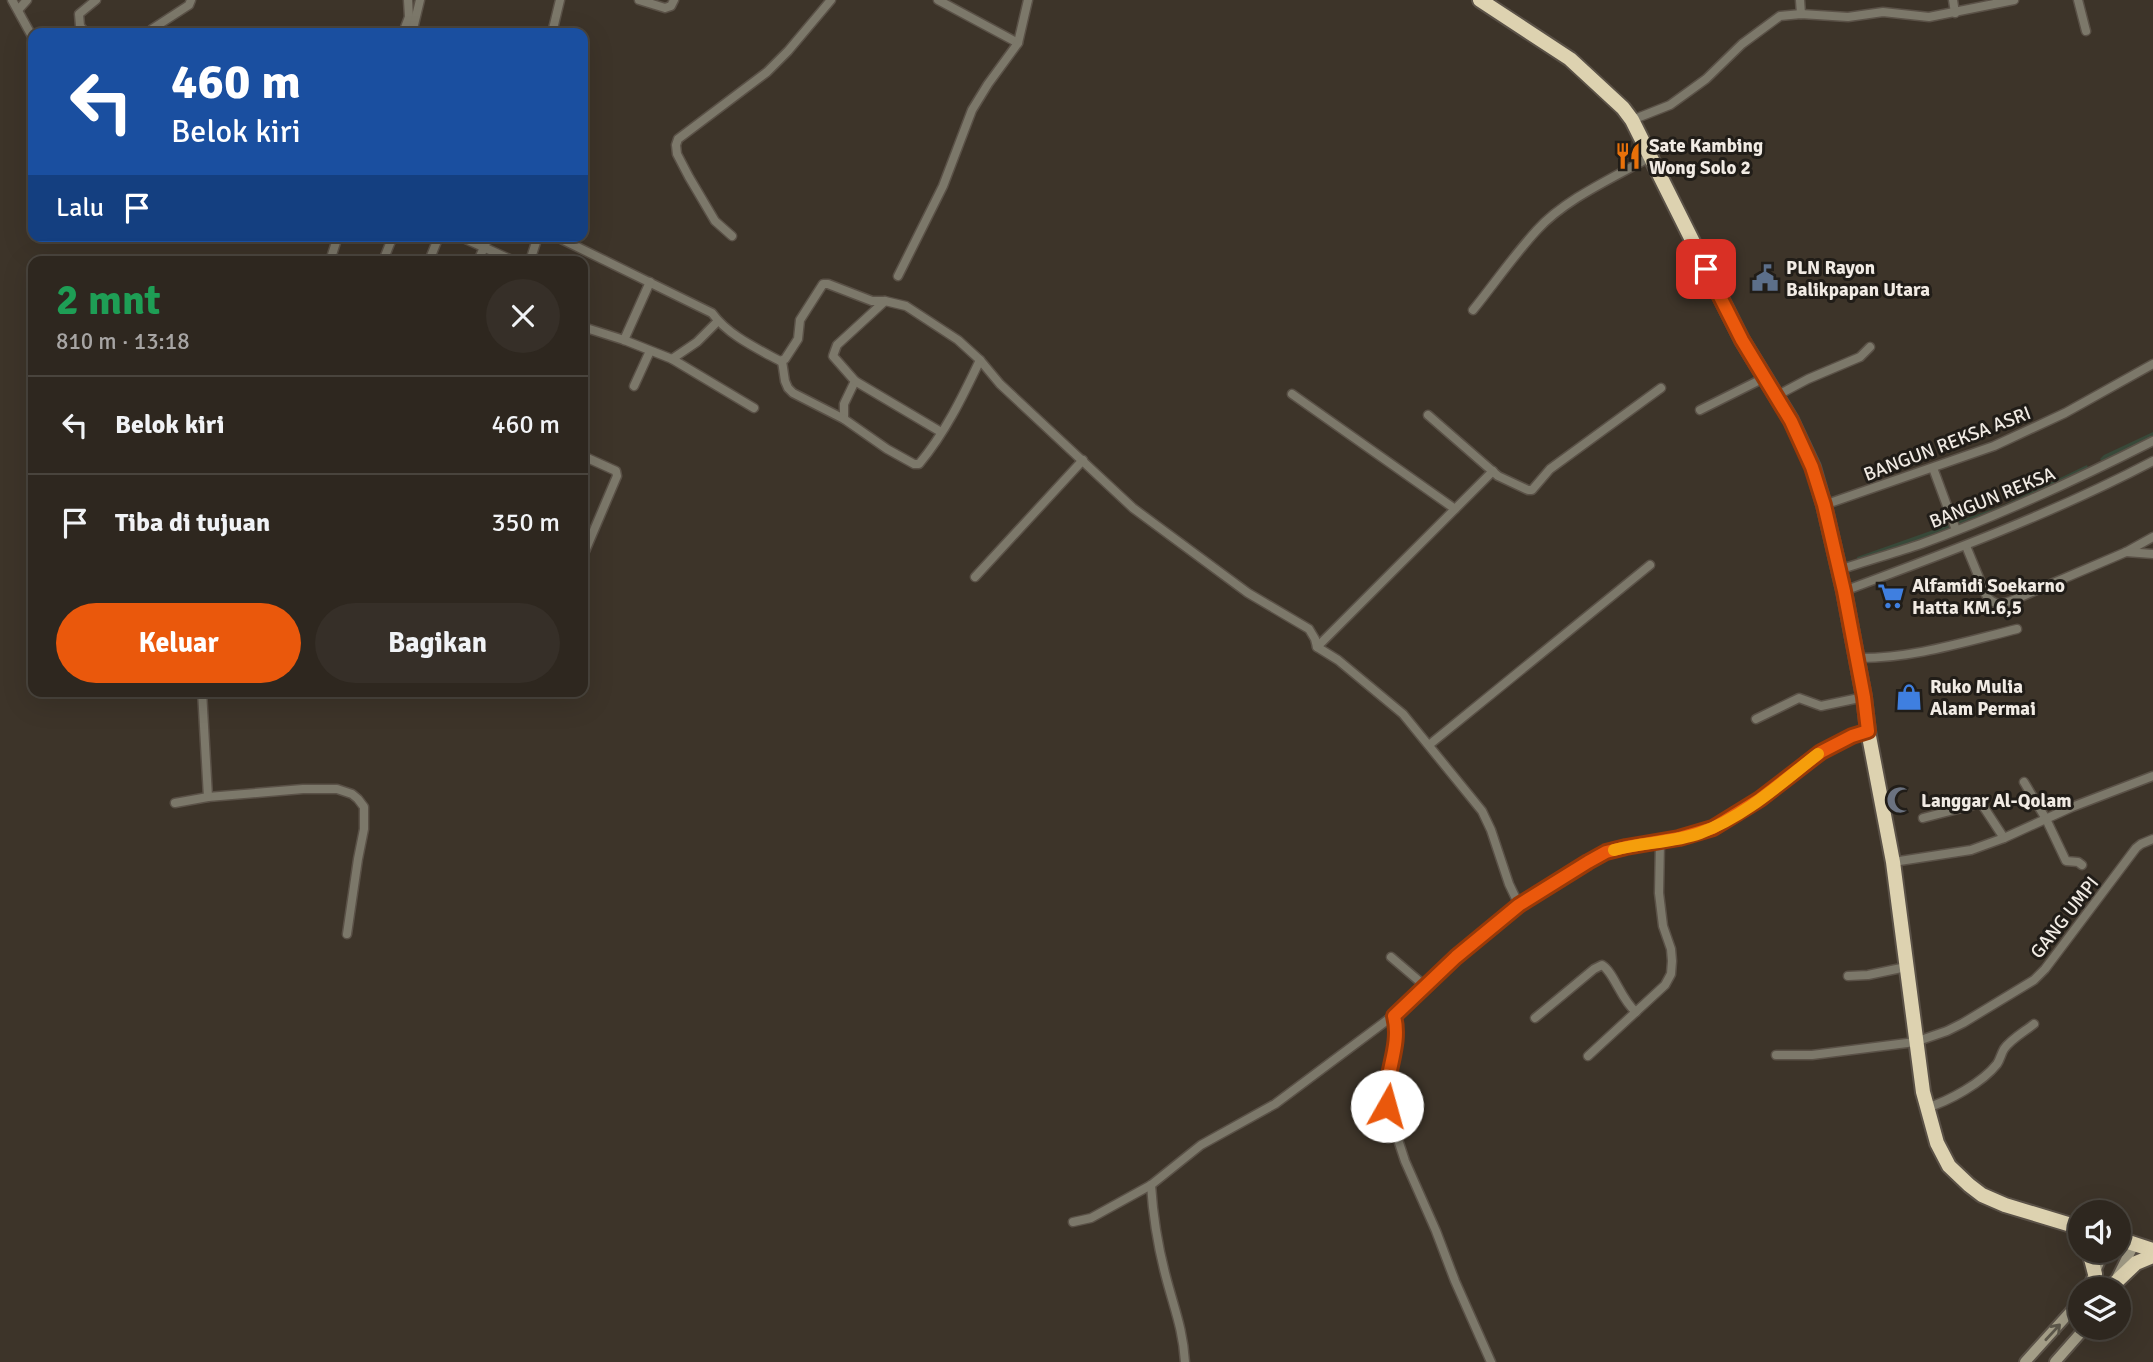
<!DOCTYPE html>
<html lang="id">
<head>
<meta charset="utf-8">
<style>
	:root { --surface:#2e271f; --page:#362f28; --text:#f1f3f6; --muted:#a7a5a4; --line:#49443d; --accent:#ea580c }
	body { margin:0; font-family:Signika,sans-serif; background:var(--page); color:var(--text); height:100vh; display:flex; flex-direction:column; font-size:26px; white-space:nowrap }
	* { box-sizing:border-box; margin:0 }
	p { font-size:23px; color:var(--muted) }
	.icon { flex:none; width:38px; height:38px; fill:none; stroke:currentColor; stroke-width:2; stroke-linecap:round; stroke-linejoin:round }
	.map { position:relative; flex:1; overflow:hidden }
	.side { position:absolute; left:28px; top:256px; width:560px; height:441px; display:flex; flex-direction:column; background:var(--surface); border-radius:14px; box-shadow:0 7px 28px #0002,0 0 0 2px var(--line) }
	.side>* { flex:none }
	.banner { position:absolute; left:28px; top:28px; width:560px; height:214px; border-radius:14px; box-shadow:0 7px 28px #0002,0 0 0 2px var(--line); background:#1a4fa0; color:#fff; overflow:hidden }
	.buttons { position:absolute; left:2068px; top:1200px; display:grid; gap:14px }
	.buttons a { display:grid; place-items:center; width:63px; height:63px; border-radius:50%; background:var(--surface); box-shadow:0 7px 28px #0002,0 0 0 2px var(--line); font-size:35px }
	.pin { position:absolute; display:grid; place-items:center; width:60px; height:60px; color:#fff; margin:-30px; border-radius:14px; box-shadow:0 4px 10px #0006 }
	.me { position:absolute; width:77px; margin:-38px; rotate:7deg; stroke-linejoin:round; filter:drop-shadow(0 0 5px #0008) }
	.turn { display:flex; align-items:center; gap:24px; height:147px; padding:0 28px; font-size:32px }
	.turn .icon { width:91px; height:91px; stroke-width:2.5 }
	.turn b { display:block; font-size:49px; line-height:60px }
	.then { display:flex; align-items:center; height:66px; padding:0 28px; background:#0003; gap:14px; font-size:26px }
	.round { display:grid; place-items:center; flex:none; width:74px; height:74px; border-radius:37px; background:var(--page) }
	.headline { display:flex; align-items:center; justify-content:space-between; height:119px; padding:0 28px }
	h1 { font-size:42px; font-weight:700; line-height:52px; color:#1e9e55 }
	.action { display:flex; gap:14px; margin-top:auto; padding:14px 28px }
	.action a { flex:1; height:80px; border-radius:42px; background:var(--accent); color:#fff; font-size:28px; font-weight:700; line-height:80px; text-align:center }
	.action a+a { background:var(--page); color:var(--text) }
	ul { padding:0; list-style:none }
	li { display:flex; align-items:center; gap:21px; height:98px; padding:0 28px; border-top:2px solid var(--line) }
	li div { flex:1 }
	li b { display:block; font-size:26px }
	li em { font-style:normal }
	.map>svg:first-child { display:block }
	.garden { fill:#384939 }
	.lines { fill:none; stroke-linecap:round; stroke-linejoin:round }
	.street-casing { stroke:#5a5147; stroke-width:11 }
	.secondary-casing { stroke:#5a5147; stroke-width:14 }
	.highway-casing { stroke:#5a5147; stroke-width:18 }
	.street { stroke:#7c786a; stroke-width:8 }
	.secondary { stroke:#a39d87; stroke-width:10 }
	.highway { stroke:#ddd2b0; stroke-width:14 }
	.oneway { stroke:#5c574a }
	.route-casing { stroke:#983908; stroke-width:18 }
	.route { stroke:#ea580c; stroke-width:12 }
	.slow { stroke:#f59e0b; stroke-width:12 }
	.labels { text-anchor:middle; stroke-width:6; stroke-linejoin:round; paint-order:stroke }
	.poi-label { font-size:19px; font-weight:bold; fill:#f1ebe4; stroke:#211d18; text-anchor:start }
	.street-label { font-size:19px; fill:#f1ebe4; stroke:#211d18 }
</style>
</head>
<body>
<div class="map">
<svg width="2153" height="1362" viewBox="0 0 2153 1362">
	<rect width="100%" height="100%" fill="#3d3429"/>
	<!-- garden -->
	<g class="garden">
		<polygon points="2153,432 2153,444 2106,468 2100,459 2104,455"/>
		<path d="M2087,465l5,11c-75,37 -154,66 -233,93l-2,-12 147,-52z"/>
	</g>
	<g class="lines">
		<defs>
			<g id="street">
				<polyline points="12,0 33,38"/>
				<polyline points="639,0 665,8 671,6 674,0"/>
				<polyline points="938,0 1018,43"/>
				<polyline points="1800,0 1801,14"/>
				<polyline points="1953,0 1955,13"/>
				<polyline points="2078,0 2086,31"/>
				<polyline points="18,10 27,0"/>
				<polyline points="152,29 189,5 191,0"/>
				<polyline points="86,33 80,26 79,14 96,0"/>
				<polyline points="403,33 409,17 408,0"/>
				<polyline points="412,33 420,0"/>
				<polyline points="552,33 560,0"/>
				<polyline points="1632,120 1670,105 1706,79 1742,44 1780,16 1801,14 1848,17 1883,12 1929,17 2014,0"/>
				<polyline points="459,236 514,261"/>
				<path d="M555,236l157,77c16,22 44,35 68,48l5,-2 13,-20 2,-19 23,-36h5l44,17h13l21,5 52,34 22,20 20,24 133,124 115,85 61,36 6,10 2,8 21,13 65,54 66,81 13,16 9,19 18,54 10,21"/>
				<polyline points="732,236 715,221 689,177 677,154 676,145 678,139 767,72 788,51 831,0"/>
				<polyline points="330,261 338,236"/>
				<polyline points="383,261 393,236"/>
				<polyline points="429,261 439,236"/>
				<polyline points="478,261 489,236"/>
				<polyline points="530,261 538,236"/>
				<polyline points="898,276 943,186 972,110 988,84 1018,43 1028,0"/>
				<path d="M885,301l-48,44 -4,11 22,25 -11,23v15l43,30 27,15h5c26,-31 44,-68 61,-104"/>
				<path d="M1473,310c21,-26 41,-55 64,-80 28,-31 76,-52 113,-73"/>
				<polyline points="583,327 624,340 672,359 754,408"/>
				<polyline points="624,340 650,282"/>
				<polyline points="672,359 697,342 718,321"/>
				<polyline points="782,361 785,381 788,388 793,393 844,419"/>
				<polyline points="855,381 941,432"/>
				<polyline points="634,386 650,351"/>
				<polyline points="1292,394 1455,509"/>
				<polyline points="1776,396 1808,379 1860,357 1870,347"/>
				<polyline points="1700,410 1764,378"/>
				<polyline points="1428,415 1498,476 1528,490 1532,490 1550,469 1661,388"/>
				<polyline points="583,456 616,471 617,476 583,556"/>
				<polyline points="1933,468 1956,530"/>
				<polyline points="1824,505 1994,446 2065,413 2153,364"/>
				<path d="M1966,546l21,51c8,9 14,7 24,4l115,-49 27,-15"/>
				<polyline points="2126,552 2153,554"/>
				<path d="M1839,570c27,-9 55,-17 82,-26 80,-29 157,-65 232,-103"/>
				<polyline points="975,577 1083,460"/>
				<path d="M1844,591c105,-39 210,-78 309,-130"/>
				<polyline points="1317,647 1493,471"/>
				<path d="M1856,658c55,1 108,-16 161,-29"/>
				<polyline points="1756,719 1799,698 1821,706 1864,697"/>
				<polyline points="1429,745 1650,565"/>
				<polyline points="2024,782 2046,819 2066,861 2078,862 2082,865"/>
				<polyline points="208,797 303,789 337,789 352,794 358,799 364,807 364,829 358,859 347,934"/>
				<polyline points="175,803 208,797 202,691"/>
				<polyline points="1923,818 1981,803 2004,838"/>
				<polyline points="1893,862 1971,850 2004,838 2072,807 2153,776"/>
				<polyline points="1391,957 1425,986"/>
				<polyline points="1848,976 1868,975 1906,967"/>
				<polyline points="1394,1015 1397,1042 1386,1094 1387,1106 1405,1161 1436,1231 1455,1281 1491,1362"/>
				<path d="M1535,1018l59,-49 8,-4c12,7 19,35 34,47"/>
				<polyline points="1776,1055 1812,1055 1915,1042 1947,1031 1963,1023 2034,980 2045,969 2136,848 2141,844 2153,839"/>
				<polyline points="1588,1056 1665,985 1671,974 1672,961 1671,949 1663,926 1659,893 1660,842"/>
				<path d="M1926,1108c23,-7 56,-25 71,-44 3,-4 4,-10 7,-15 7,-10 20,-17 30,-25"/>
				<path d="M1151,1185c2,31 7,62 15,92 8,31 17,52 19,85"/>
				<polyline points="1073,1222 1091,1218 1151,1185 1201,1145 1275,1104 1394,1015 1456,957 1519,905 1588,862 1606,852 1626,847 1679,839 1713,828 1760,799 1821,752 1845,739 1868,731"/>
			</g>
			<g id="secondary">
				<polyline points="2118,1276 2134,1244"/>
				<polyline points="2087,1290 2104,1251"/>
				<polyline points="2025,1362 2081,1300"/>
				<polyline points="2055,1362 2085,1328"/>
			</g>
			<g id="highway">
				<polyline points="1480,0 1570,59 1623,108 1632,120 1742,340 1791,420 1813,467 1824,505 1844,591 1864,697 1868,731 1893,862 1923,1092 1937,1143 1949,1166 1969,1185 1982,1195 2005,1205 2081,1228"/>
				<polyline points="2119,1239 2153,1250"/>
				<polyline points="2089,1251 2095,1274"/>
				<polyline points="2114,1284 2136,1263 2153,1256"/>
			</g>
		</defs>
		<!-- street casing -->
		<use href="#street" class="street-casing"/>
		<!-- secondary casing -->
		<use href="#secondary" class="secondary-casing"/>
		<!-- highway casing -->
		<use href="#highway" class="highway-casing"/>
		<!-- street -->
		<use href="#street" class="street"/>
		<!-- secondary -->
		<use href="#secondary" class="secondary"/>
		<!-- highway -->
		<use href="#highway" class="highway"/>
	</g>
	<!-- one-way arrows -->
	<defs><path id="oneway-shaft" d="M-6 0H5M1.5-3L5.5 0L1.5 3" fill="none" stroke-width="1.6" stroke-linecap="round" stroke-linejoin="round" transform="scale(1.75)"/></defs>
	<use class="oneway" href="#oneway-shaft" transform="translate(2053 1332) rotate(-47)"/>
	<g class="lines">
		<defs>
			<path id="route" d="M1387,1106c-4,-31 15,-59 7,-90l62,-59 63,-52 69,-43 18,-10 20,-5 53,-9 34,-10 47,-29 61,-47 31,-16 16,-5 -4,-34 -20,-106 -20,-86 -12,-38 -21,-46 -49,-81 -36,-71"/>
		</defs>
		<!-- route casing -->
		<use href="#route" class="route-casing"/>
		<!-- route -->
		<use href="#route" class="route"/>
		<!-- slow -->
		<path class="slow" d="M1614,850c28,-8 58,-7 86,-17 44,-16 81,-50 118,-79"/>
	</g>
	<!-- icons -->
	<defs>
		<symbol id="restaurant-bare" viewBox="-9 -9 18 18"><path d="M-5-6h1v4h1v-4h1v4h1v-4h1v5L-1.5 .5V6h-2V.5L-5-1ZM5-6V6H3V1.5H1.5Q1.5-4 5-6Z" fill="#e8710a" stroke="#211d18" stroke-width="2.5" paint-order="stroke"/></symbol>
		<symbol id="civic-bare" viewBox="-9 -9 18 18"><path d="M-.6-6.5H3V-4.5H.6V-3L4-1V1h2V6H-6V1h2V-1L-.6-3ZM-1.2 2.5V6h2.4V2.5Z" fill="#5c6f8a" stroke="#211d18" stroke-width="2.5" paint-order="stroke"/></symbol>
		<symbol id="supermarket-bare" viewBox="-9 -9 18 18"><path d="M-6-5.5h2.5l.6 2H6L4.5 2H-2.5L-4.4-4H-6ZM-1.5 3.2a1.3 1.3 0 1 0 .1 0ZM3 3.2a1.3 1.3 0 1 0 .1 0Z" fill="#3f7fe0" stroke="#211d18" stroke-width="2.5" paint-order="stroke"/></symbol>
		<symbol id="shop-bare" viewBox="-9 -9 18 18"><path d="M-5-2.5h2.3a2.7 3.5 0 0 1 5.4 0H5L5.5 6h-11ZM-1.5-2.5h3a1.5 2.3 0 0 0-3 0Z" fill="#3f7fe0" stroke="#211d18" stroke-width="2.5" paint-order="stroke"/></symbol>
		<symbol id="mosque-bare" viewBox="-9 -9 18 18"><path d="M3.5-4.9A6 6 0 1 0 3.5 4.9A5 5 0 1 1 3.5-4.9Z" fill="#6b7280" stroke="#211d18" stroke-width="2.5" paint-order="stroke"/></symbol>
	</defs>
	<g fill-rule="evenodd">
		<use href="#restaurant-bare" x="1609" y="137" width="38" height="38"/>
		<use href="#civic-bare" x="1746" y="259" width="38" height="38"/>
		<use href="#supermarket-bare" x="1872" y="577" width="38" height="38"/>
		<use href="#shop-bare" x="1890" y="678" width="38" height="38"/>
		<use href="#mosque-bare" x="1881" y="781" width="38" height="38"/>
	</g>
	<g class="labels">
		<!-- poi labels -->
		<g class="poi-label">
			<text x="1649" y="152">Sate Kambing<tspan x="1649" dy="22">Wong Solo 2</tspan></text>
			<text x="1786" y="274">PLN Rayon<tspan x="1786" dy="22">Balikpapan Utara</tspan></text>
			<text x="1912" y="592">Alfamidi Soekarno<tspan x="1912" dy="22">Hatta KM.6,5</tspan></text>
			<text x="1930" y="693">Ruko Mulia<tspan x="1930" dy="22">Alam Permai</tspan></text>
			<text x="1921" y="807">Langgar Al-Qolam</text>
		</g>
		<!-- street labels -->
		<g class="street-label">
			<text transform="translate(1947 443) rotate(-21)" y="7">BANGUN REKSA ASRI</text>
			<text transform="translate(1992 497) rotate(-22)" y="7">BANGUN REKSA</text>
			<text transform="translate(2064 917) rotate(-52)" y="7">GANG UMPI</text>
		</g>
	</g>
</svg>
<div class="buttons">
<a><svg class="icon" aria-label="sound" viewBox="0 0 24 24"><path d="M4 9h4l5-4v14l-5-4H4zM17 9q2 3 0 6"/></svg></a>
<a><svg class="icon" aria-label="layers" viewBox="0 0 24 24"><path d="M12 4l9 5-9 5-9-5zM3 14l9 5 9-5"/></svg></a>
</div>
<div class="pin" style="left:1706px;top:269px;background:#d93025"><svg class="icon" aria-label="arrive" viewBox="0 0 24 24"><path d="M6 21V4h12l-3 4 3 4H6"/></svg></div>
<svg class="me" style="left:1387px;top:1106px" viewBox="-20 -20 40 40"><circle r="19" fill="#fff"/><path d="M0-13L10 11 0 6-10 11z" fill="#ea580c"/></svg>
<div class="banner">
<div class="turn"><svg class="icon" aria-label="left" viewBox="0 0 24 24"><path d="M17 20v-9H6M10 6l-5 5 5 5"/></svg><div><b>460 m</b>Belok kiri</div></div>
<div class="then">Lalu<svg class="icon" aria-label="arrive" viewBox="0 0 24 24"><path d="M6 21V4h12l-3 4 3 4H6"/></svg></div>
</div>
<section class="side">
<div class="headline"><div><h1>2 mnt</h1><p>810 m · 13:18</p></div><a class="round"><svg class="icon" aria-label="close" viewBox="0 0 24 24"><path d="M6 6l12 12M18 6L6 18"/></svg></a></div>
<ul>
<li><svg class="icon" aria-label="left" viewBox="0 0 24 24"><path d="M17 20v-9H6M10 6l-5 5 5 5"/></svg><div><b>Belok kiri</b></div><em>460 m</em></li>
<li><svg class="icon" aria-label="arrive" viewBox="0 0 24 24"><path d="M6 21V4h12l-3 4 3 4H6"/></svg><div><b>Tiba di tujuan</b></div><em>350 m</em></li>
</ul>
<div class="action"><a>Keluar</a><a>Bagikan</a></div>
</section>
</div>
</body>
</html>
